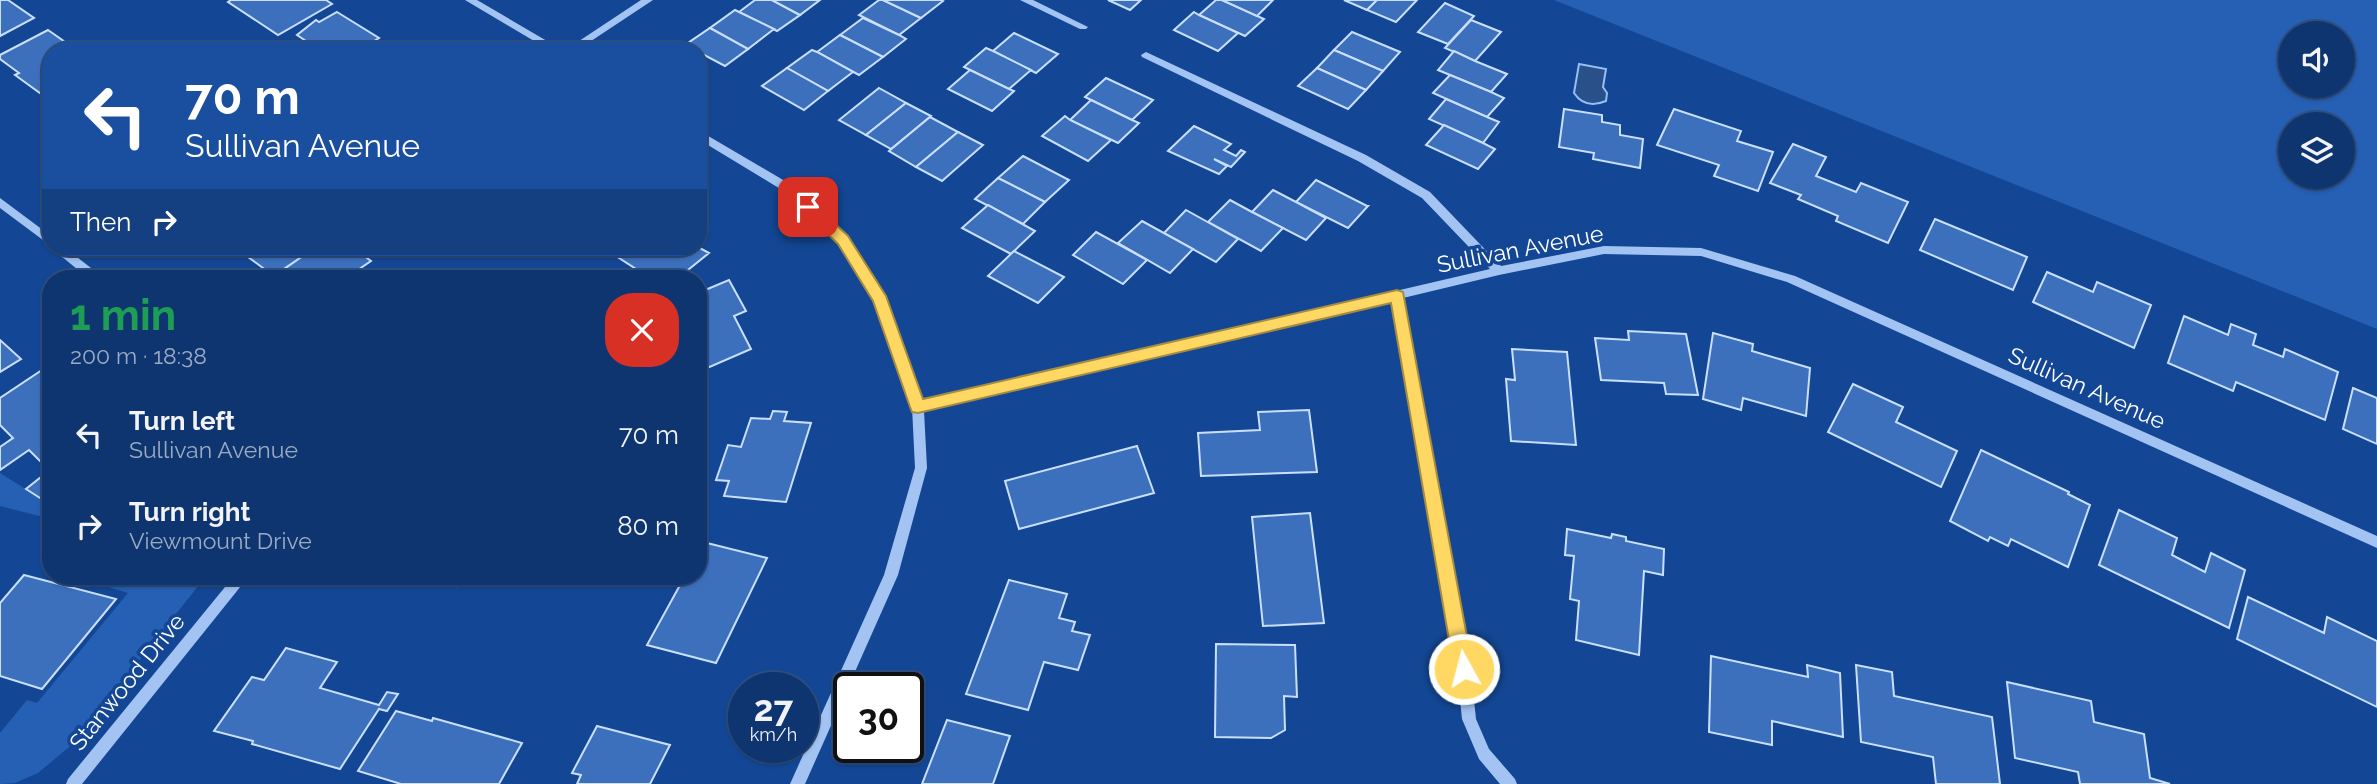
<!DOCTYPE html>
<html lang="en">
<head>
<meta charset="utf-8">
<style>
	:root { --surface:#0e3570; --page:#173d75; --text:#f1f3f6; --muted:#9babc3; --line:#2e5083 }
	body { margin:0; font-family:Raleway,sans-serif; background:var(--page); color:var(--text); height:100vh; display:flex; flex-direction:column; font-size:26px; white-space:nowrap }
	* { box-sizing:border-box; margin:0 }
	p { font-size:23px; color:var(--muted) }
	.icon { flex:none; width:38px; height:38px; fill:none; stroke:currentColor; stroke-width:2; stroke-linecap:round; stroke-linejoin:round }
	.map { position:relative; flex:1; overflow:hidden }
	.details { position:absolute; left:42px; top:270px; width:665px; height:315px; display:flex; flex-direction:column; background:var(--surface); border-radius:28px; box-shadow:0 2px 5px #0004,0 0 0 2px var(--line) }
	.details>* { flex:none }
	.top-card { position:absolute; left:42px; top:42px; width:665px; height:214px; border-radius:28px; box-shadow:0 2px 5px #0004,0 0 0 2px var(--line); background:#1a4fa0; color:#fff; overflow:hidden }
	.fabs { position:absolute; left:2278px; top:21px; display:grid; gap:14px }
	.fabs a { display:grid; place-items:center; width:77px; height:77px; border-radius:50%; background:var(--surface); box-shadow:0 2px 5px #0004,0 0 0 2px var(--line); font-size:35px }
	.speed { position:absolute; left:728px; top:672px; display:flex; gap:14px; font-size:35px; font-weight:700; text-align:center }
	.speed>* { display:grid; place-content:center; width:91px; height:91px; border-radius:50%; background:var(--surface); box-shadow:0 2px 5px #0004,0 0 0 2px var(--line); line-height:1 }
	.speed small { font-size:18px; font-weight:400 }
	.speed .limit { border:4px solid #111; border-radius:10px; background:#fff; color:#111 }
	.pin { position:absolute; display:grid; place-items:center; width:60px; height:60px; color:#fff; margin:-30px; border-radius:14px; box-shadow:0 4px 10px #0006 }
	.me { position:absolute; width:77px; margin:-38px; rotate:353deg; stroke-linejoin:round; filter:drop-shadow(0 0 5px #0008) }
	.turn { display:flex; align-items:center; gap:24px; height:147px; padding:0 28px; font-size:32px }
	.turn .icon { width:91px; height:91px; stroke-width:2.5 }
	.turn b { display:block; font-size:49px; line-height:60px }
	.then { display:flex; align-items:center; height:66px; padding:0 28px; background:#0003; gap:14px; font-size:26px }
	.round { display:grid; place-items:center; flex:none; width:74px; height:74px; border-radius:28px; background:var(--page) }
	.summary { display:flex; align-items:center; justify-content:space-between; height:119px; padding:0 28px }
	h1 { font-size:42px; font-weight:700; line-height:52px; color:#1e9e55 }
	ul { padding:0; list-style:none }
	li { display:flex; align-items:center; gap:21px; height:91px; padding:0 28px }
	li div { flex:1 }
	li b { display:block; font-size:26px }
	li em { font-style:normal }
	.map>svg:first-child { display:block }
	.green { fill:#2660b4; fill-rule:evenodd }
	.water { fill:#295089; stroke:#95bef5; stroke-width:2 }
	.building { fill:#3c70bd; stroke:#cadffd; stroke-width:2 }
	.lines { fill:none; stroke-linecap:round; stroke-linejoin:round }
	.minor { fill:#a3c4f2; fill-rule:evenodd }
	.route { fill:#ffd864; stroke:#a68c41; stroke-width:2 }
	.labels { text-anchor:middle; stroke-width:7; stroke-linejoin:round; paint-order:stroke }
	.street-label { font-size:23px; fill:#fff; stroke:#134795 }
</style>
</head>
<body>
<div class="map">
<svg width="2377" height="784" viewBox="0 0 2377 784">
	<rect width="100%" height="100%" fill="#134795"/>
	<!-- green -->
	<g class="green">
		<path d="M1554,0h823v329zM2291,33h52v53h-52zM2291,124h52v53h-52z"/>
		<polygon points="0,473 51,505 51,519 0,506"/>
		<polygon points="73,576 206,576 75,742 38,773 15,783 0,784 0,733 27,700 37,703 128,593"/>
	</g>
	<!-- water -->
	<path class="water" d="M1579,64l27,5 -3,18 4,6 -1,8c-12,5 -24,4 -32,-8z"/>
	<!-- building -->
	<g class="building">
		<polygon points="0,0 8,0 34,18 0,36"/>
		<polygon points="231,0 326,0 332,4 278,35 228,2"/>
		<polygon points="755,0 772,0 800,15 777,31 739,12"/>
		<polygon points="772,0 820,0 800,15"/>
		<polygon points="879,0 883,0 921,18 899,35 859,15"/>
		<polygon points="883,0 941,0 943,1 921,18"/>
		<polygon points="1108,0 1141,0 1130,10"/>
		<polygon points="1216,0 1222,0 1264,19 1245,36 1199,15"/>
		<polygon points="1222,0 1273,0 1257,16"/>
		<polygon points="1344,0 1377,0 1367,10"/>
		<polygon points="1377,0 1417,0 1396,22 1367,10"/>
		<polygon points="1445,3 1474,16 1448,44 1418,32"/>
		<polygon points="735,10 739,12 774,29 748,49 710,28"/>
		<polygon points="337,12 379,38 358,51 321,51 297,35 316,20 319,22"/>
		<polygon points="1194,12 1199,15 1238,33 1218,51 1174,30"/>
		<polygon points="863,18 899,35 906,39 883,57 840,35"/>
		<polygon points="1471,20 1501,32 1475,61 1445,48"/>
		<polygon points="710,28 748,49 725,66 685,45"/>
		<polygon points="48,30 78,51 51,51 51,92 44,96 15,75 19,73 0,59 0,55"/>
		<polygon points="1352,32 1400,52 1383,71 1334,50"/>
		<polygon points="1014,33 1058,54 1036,73 993,51"/>
		<polygon points="840,35 883,57 859,75 817,52"/>
		<polygon points="986,48 993,51 1031,70 1009,89 964,67"/>
		<polygon points="812,50 817,52 853,72 828,91 787,68"/>
		<polygon points="1334,50 1383,71 1366,90 1317,68"/>
		<polygon points="1454,51 1475,61 1507,74 1491,92 1438,70"/>
		<polygon points="787,68 828,91 804,110 762,86"/>
		<polygon points="1317,68 1366,90 1348,109 1298,86"/>
		<polygon points="970,70 1009,89 1014,91 992,111 948,89"/>
		<polygon points="1450,75 1491,92 1504,98 1487,117 1433,93"/>
		<polygon points="1106,78 1153,100 1132,120 1085,97"/>
		<polygon points="879,88 906,103 866,135 839,120"/>
		<polygon points="1446,99 1487,117 1499,122 1483,143 1429,119"/>
		<polygon points="1091,100 1132,120 1139,123 1118,143 1070,120"/>
		<polygon points="906,103 931,116 891,149 866,135"/>
		<polygon points="1564,109 1602,115 1602,122 1620,125 1620,135 1643,139 1640,168 1593,159 1594,153 1559,147"/>
		<polygon points="1674,109 1741,131 1737,141 1773,152 1758,191 1714,176 1719,165 1657,145"/>
		<polygon points="1065,116 1070,120 1111,140 1088,161 1042,136"/>
		<polygon points="930,117 958,132 916,167 889,151"/>
		<polygon points="1444,125 1483,143 1495,149 1478,169 1426,145"/>
		<polygon points="1194,126 1231,144 1224,150 1236,156 1241,150 1245,152 1231,167 1214,159 1227,166 1219,174 1168,151"/>
		<polygon points="958,132 983,145 942,181 916,167"/>
		<polygon points="1793,144 1826,157 1816,176 1856,192 1861,183 1908,202 1888,243 1836,221 1838,216 1798,199 1801,195 1770,183"/>
		<polygon points="1023,156 1069,180 1045,202 998,178"/>
		<polygon points="998,178 1045,202 1023,224 975,199"/>
		<polygon points="1316,180 1367,206 1368,206 1348,228 1296,202"/>
		<polygon points="1273,190 1296,202 1326,218 1306,240 1252,212"/>
		<polygon points="1230,200 1252,212 1283,228 1261,251 1208,222"/>
		<polygon points="988,205 1035,231 1011,254 962,228"/>
		<polygon points="1186,210 1238,239 1216,262 1164,233"/>
		<polygon points="1935,219 2027,257 2013,290 1920,250"/>
		<polygon points="1142,221 1193,249 1170,273 1118,243"/>
		<polygon points="1096,232 1147,260 1123,284 1073,255"/>
		<polygon points="263,247 316,247 274,276 248,257"/>
		<polygon points="316,247 358,247 362,250 359,252 371,261 346,278 277,278 274,276"/>
		<polygon points="602,247 698,247 709,253 678,278 650,278"/>
		<polygon points="1014,251 1064,277 1038,303 988,276"/>
		<polygon points="2047,272 2093,292 2097,282 2151,305 2134,348 2033,302"/>
		<polygon points="729,280 746,311 734,316 751,349 698,372 698,293"/>
		<polygon points="2184,316 2228,335 2231,324 2256,334 2253,345 2283,357 2285,349 2338,372 2325,420 2236,382 2233,391 2168,363"/>
		<polygon points="1628,331 1686,334 1698,395 1666,394 1664,383 1601,380 1595,338 1629,340"/>
		<polygon points="1713,333 1753,344 1752,351 1810,368 1806,416 1743,398 1741,410 1703,399"/>
		<polygon points="0,340 21,359 0,372"/>
		<polygon points="1512,349 1567,352 1576,445 1511,441 1506,379 1515,380"/>
		<polygon points="42,370 51,378 51,460 44,465 29,450 0,470 0,447 13,438 0,425 0,398"/>
		<polygon points="1853,384 1903,407 1896,422 1957,451 1941,487 1828,432"/>
		<polygon points="2353,388 2377,398 2377,444 2343,429"/>
		<polygon points="1309,410 1317,472 1201,476 1198,433 1260,430 1258,412"/>
		<polygon points="773,411 787,412 784,421 811,423 786,502 724,496 729,481 716,480 728,445 741,447 751,418 770,419"/>
		<polygon points="1137,446 1154,493 1019,529 1005,481"/>
		<polygon points="1981,450 2069,492 2068,494 2090,505 2068,567 2011,539 2008,546 1990,537 1988,541 1950,521"/>
		<polygon points="51,469 51,505 26,489"/>
		<polygon points="2119,510 2177,538 2172,555 2205,572 2211,553 2245,570 2229,628 2099,565"/>
		<polygon points="1310,513 1324,623 1263,626 1252,517"/>
		<polygon points="1567,529 1611,538 1612,534 1626,537 1626,541 1664,549 1663,575 1644,571 1639,655 1576,640 1579,601 1570,599 1574,556 1565,555"/>
		<polygon points="703,542 767,558 716,663 647,645 685,576 698,576 698,550"/>
		<polygon points="24,575 116,599 42,689 0,676 0,603"/>
		<polygon points="416,576 463,576 456,586"/>
		<polygon points="1009,580 1067,594 1059,618 1075,622 1072,631 1090,635 1078,670 1044,662 1028,710 966,694"/>
		<polygon points="2248,597 2324,633 2327,617 2377,641 2377,707 2237,639"/>
		<polygon points="1216,644 1295,645 1297,697 1284,696 1285,730 1271,738 1215,737"/>
		<polygon points="286,648 337,662 320,688 379,705 387,692 398,694 387,711 379,709 340,769 252,744 253,741 214,731 252,677 264,680"/>
		<polygon points="1711,656 1808,677 1807,665 1840,673 1843,737 1772,721 1772,745 1709,732"/>
		<polygon points="1856,665 1892,672 1894,696 1992,717 2000,784 1936,784 1933,757 1861,742"/>
		<polygon points="2007,682 2091,701 2094,722 2144,734 2150,778 2170,784 2080,784 2078,772 2015,758"/>
		<polygon points="396,711 432,721 433,718 522,743 499,784 401,784 358,771"/>
		<polygon points="947,720 1010,736 993,784 922,784"/>
		<polygon points="597,726 670,745 650,784 577,784 581,775 572,773"/>
	</g>
	<g class="lines">
		<!-- minor -->
		<g class="minor">
			<polygon points="465,0 477,0 564,51 551,51"/>
			<polygon points="641,0 653,0 576,51 564,51"/>
			<polygon points="1020,0 1033,0 1088,27 1086,29 1080,29"/>
			<polygon points="1146,52 1366,155 1430,192 1501,266 1604,246 1701,248 1795,276 2377,536 2377,548 1787,282 1701,256 1604,254 1499,275 1403,298 1468,644 1476,719 1489,749 1515,779 1517,784 1500,784 1479,759 1462,719 1454,644 1392,300 924,411 927,468 898,575 805,784 790,784 884,575 915,468 912,407 874,301 839,243 787,193 698,139 698,130 795,187 847,237 886,300 922,401 1490,269 1422,198 1358,161 1142,57 1141,55"/>
			<polygon points="0,198 51,236 51,246 0,208"/>
			<polygon points="50,247 64,247 100,275 102,278 88,278"/>
			<polygon points="234,576 249,576 82,784 66,784 68,779"/>
		</g>
	</g>
	<!-- route -->
	<polygon class="route" points="808,201 813,203 848,236 886,296 923,399 1397,290 1403,292 1473,669 1470,675 1464,678 1457,675 1454,669 1391,303 918,413 912,412 910,407 873,301 838,244 803,210 803,203"/>
	<g class="labels">
		<!-- street labels -->
		<g class="street-label">
			<text transform="translate(1520 249) rotate(-11)" y="8">Sullivan Avenue</text>
			<text transform="translate(2087 388) rotate(24)" y="8">Sullivan Avenue</text>
			<text transform="translate(127 682) rotate(-51)" y="8">Stanwood Drive</text>
		</g>
	</g>
</svg>
<div class="fabs">
<a><svg class="icon" aria-label="sound" viewBox="0 0 24 24"><path d="M4 9h4l5-4v14l-5-4H4zM17 9q2 3 0 6"/></svg></a>
<a><svg class="icon" aria-label="layers" viewBox="0 0 24 24"><path d="M12 4l9 5-9 5-9-5zM3 14l9 5 9-5"/></svg></a>
</div>
<div class="speed"><div>27<small>km/h</small></div><div class="limit">30</div></div>
<div class="pin" style="left:808px;top:207px;background:#d93025"><svg class="icon" aria-label="arrive" viewBox="0 0 24 24"><path d="M6 21V4h12l-3 4 3 4H6"/></svg></div>
<svg class="me" style="left:1464px;top:669px" viewBox="-20 -20 40 40"><circle r="17" fill="#ffd864" stroke="#fff" stroke-width="3"/><path d="M0-11L8 9 0 5-8 9z" fill="#fff"/></svg>
<div class="top-card">
<div class="turn"><svg class="icon" aria-label="left" viewBox="0 0 24 24"><path d="M17 20v-9H6M10 6l-5 5 5 5"/></svg><div><b>70 m</b>Sullivan Avenue</div></div>
<div class="then">Then<svg class="icon" aria-label="right" viewBox="0 0 24 24"><path d="M7 20v-9h11M14 6l5 5-5 5"/></svg></div>
</div>
<section class="details">
<div class="summary"><div><h1>1 min</h1><p>200 m · 18:38</p></div><a class="round" style="background:#d93025;color:#fff"><svg class="icon" aria-label="close" viewBox="0 0 24 24"><path d="M6 6l12 12M18 6L6 18"/></svg></a></div>
<ul>
<li><svg class="icon" aria-label="left" viewBox="0 0 24 24"><path d="M17 20v-9H6M10 6l-5 5 5 5"/></svg><div><b>Turn left</b><p>Sullivan Avenue</p></div><em>70 m</em></li>
<li><svg class="icon" aria-label="right" viewBox="0 0 24 24"><path d="M7 20v-9h11M14 6l5 5-5 5"/></svg><div><b>Turn right</b><p>Viewmount Drive</p></div><em>80 m</em></li>
</ul>
</section>
</div>
</body>
</html>
